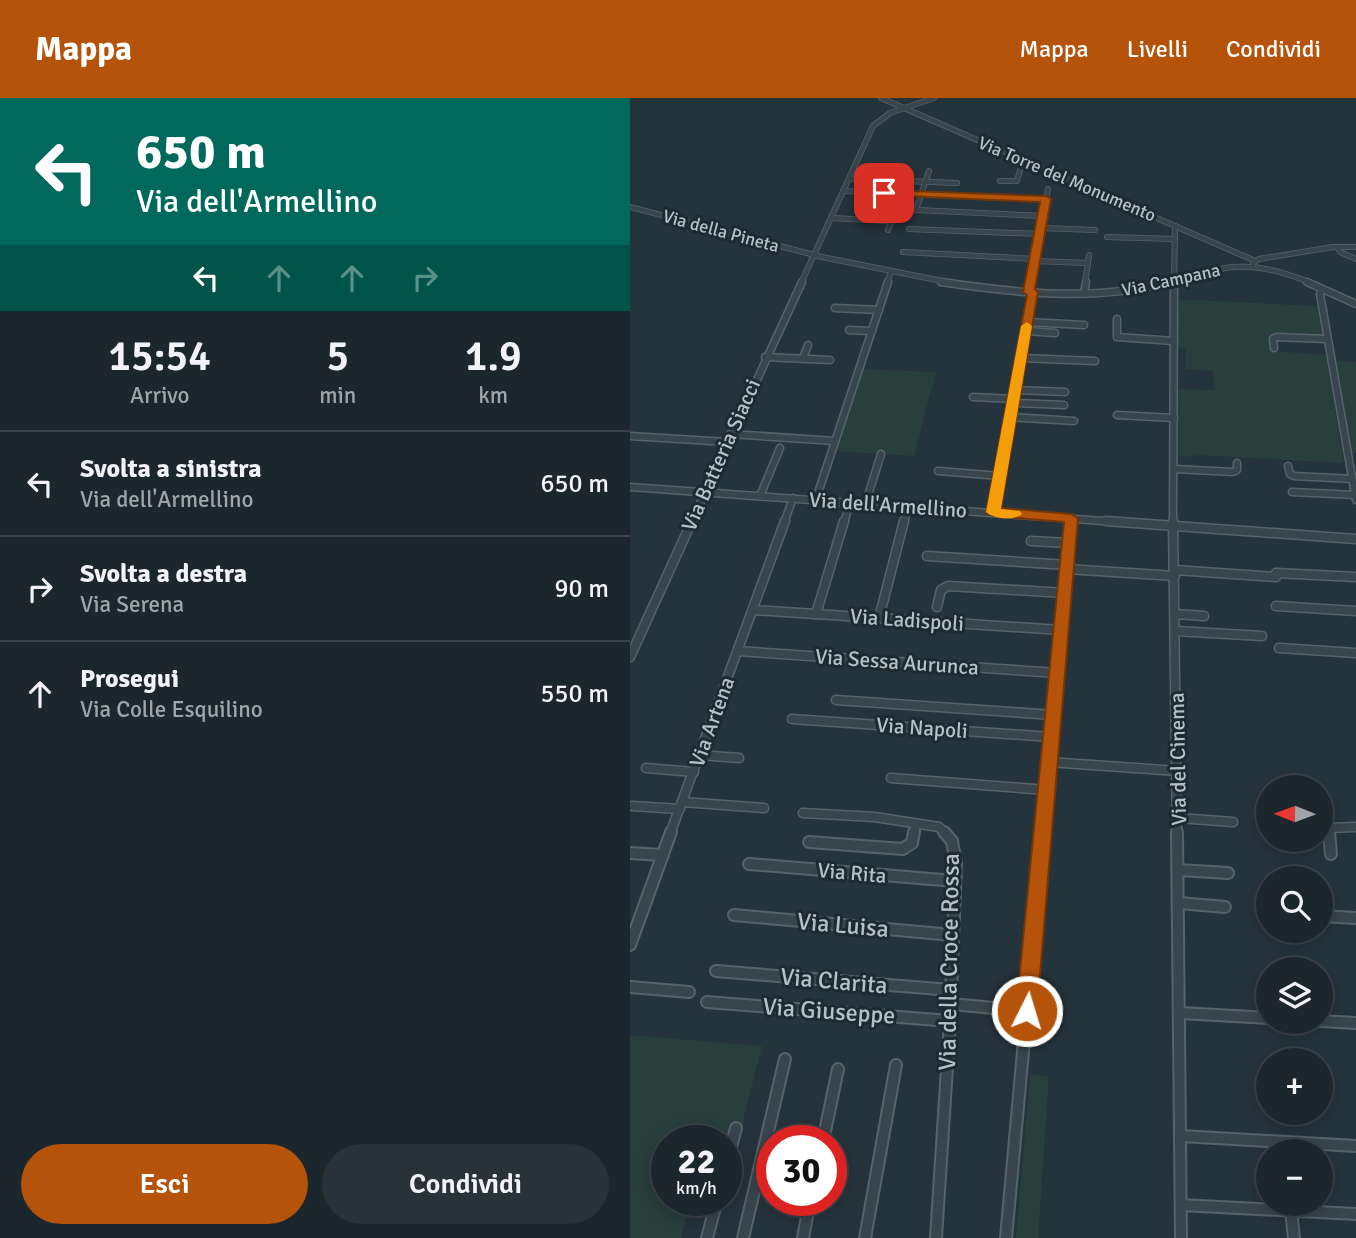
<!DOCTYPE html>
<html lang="it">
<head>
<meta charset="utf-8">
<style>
	:root { --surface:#1c262d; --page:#293239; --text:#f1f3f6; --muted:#a0a5aa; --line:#3a4349; --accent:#b45309 }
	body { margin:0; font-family:Signika,sans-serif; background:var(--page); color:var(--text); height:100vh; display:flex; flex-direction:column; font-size:26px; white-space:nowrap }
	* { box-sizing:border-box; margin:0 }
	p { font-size:23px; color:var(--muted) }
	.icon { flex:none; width:38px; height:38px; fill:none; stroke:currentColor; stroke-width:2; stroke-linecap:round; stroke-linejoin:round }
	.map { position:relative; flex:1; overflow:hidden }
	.drawer { display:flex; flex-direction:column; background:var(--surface); width:630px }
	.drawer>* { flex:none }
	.top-card { background:#00695c; color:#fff; overflow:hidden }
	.needle { width:46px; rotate:271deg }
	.buttons { position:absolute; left:626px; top:677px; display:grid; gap:14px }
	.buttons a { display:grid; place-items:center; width:77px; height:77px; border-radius:50%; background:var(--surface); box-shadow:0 4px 18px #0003,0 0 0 2px var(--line); font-size:35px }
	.speed { position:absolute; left:21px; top:1027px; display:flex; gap:14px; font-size:35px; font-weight:700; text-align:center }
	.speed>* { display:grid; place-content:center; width:91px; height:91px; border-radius:50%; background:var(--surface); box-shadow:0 4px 18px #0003,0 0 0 2px var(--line); line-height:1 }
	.speed small { font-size:18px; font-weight:400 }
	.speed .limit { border:10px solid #d22; background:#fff; color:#111 }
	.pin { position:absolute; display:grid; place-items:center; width:60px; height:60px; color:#fff; margin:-30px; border-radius:14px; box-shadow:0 4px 10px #0006 }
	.me { position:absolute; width:77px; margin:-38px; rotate:5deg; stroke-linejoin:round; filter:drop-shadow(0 0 5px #0008) }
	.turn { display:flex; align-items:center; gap:24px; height:147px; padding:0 21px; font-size:32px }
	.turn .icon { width:91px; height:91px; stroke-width:2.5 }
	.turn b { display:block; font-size:49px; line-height:60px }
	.lanes { display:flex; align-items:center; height:66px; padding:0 21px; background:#0003; justify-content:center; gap:35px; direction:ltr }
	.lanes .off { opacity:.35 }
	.eta { display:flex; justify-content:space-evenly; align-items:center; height:119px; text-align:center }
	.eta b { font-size:42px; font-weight:600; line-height:49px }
	.button { display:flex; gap:14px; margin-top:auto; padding:14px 21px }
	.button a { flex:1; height:80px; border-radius:42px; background:var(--accent); color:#fff; font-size:28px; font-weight:600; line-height:80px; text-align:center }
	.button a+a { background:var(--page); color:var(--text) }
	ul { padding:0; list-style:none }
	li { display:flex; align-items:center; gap:21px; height:105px; padding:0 21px; border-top:2px solid var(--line) }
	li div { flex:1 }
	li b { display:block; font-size:26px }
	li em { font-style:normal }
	header { display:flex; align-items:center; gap:42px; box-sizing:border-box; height:98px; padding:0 35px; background:var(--accent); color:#fff }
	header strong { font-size:33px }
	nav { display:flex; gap:38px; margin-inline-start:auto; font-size:24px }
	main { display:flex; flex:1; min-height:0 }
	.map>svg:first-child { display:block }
	.green { fill:#283f3c }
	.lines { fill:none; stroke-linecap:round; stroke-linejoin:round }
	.minor-far3-casing { stroke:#57636a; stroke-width:6 }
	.minor-far2-casing { stroke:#57636a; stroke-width:9 }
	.minor-far1-casing { stroke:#57636a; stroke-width:11 }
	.minor-casing { stroke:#57636a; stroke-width:14 }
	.minor-far3 { stroke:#39454c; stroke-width:4.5 }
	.minor-far2 { stroke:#39454c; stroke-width:6 }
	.minor-far1 { stroke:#39454c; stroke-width:8 }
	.minor { stroke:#39454c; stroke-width:10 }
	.route { fill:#b45309; stroke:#753606; stroke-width:2 }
	.slow { fill:#f59e0b }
	.labels { text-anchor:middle; stroke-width:6; stroke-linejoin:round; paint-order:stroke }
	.far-street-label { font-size:18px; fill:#b5c0c7; stroke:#1e2a31 }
	.street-label { font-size:21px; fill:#b5c0c7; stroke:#1e2a31 }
	.near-street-label { font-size:24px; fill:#b5c0c7; stroke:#1e2a31 }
</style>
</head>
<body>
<header>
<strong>Mappa</strong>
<nav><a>Mappa</a><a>Livelli</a><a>Condividi</a></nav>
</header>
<main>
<section class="drawer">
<div class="top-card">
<div class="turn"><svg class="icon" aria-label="left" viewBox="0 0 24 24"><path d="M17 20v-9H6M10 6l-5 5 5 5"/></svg><div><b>650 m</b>Via dell'Armellino</div></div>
<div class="lanes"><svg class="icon" aria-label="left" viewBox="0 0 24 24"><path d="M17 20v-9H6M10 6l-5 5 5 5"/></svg><svg class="icon off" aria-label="ahead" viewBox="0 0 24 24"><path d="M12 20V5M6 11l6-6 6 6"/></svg><svg class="icon off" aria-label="ahead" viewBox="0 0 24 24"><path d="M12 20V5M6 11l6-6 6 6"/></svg><svg class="icon off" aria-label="right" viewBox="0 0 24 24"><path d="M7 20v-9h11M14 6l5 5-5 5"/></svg></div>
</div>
<div class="eta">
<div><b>15:54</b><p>Arrivo</p></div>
<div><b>5</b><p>min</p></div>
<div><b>1.9</b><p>km</p></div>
</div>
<ul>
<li><svg class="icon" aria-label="left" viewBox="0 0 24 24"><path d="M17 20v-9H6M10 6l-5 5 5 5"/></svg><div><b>Svolta a sinistra</b><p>Via dell'Armellino</p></div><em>650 m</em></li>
<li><svg class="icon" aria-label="right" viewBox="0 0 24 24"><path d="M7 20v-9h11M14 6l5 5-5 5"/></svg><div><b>Svolta a destra</b><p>Via Serena</p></div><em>90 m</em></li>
<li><svg class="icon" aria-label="ahead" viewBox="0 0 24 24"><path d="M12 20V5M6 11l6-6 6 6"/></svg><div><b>Prosegui</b><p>Via Colle Esquilino</p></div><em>550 m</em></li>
</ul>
<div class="button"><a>Esci</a><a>Condividi</a></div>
</section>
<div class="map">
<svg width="726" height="1140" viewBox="0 0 726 1140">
	<rect width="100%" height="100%" fill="#25333c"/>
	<!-- green -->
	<g class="green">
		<polygon points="546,201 688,208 693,240 642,238 643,253 696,257 714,365 566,357 565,359 548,358 548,291 584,292 583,273 556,271 556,251 546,250"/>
		<polygon points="706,263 726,264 726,355 722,355"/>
		<polygon points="232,271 306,274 284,358 204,353"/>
		<polygon points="0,937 132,948 109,1039 79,1037 77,1043 37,1043 37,1102 61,1103 51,1140 0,1140"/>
		<polygon points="400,976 419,978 408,1140 386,1140"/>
	</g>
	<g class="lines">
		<defs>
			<g id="minor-far3">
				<polyline points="251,0 623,162"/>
				<polyline points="299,73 286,112 413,118"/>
				<polyline points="219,81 327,85"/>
				<polyline points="370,83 387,83 393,62"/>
				<polyline points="213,93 416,101"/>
				<polyline points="249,108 254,95"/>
				<polyline points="0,109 192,159 322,185"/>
				<polyline points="201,120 258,123 261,125 258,132"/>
				<polyline points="411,130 465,132"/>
				<polyline points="279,131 409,136"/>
				<polyline points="477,139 545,141"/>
				<polyline points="707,149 710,154 726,161"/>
				<polyline points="273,154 405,161"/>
				<polyline points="404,163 458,165"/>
				<polyline points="623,165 629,161 703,149 726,149"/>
				<polyline points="171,185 243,28 260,15 304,0"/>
				<polyline points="257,185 261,173"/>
				<polyline points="401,185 418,91"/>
				<polyline points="455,185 459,157"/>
				<path d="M533,185c60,-17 87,-26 148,0"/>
				<polyline points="544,185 545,128"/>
			</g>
			<g id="minor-far2">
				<path d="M311,184c75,11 154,20 228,0"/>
				<polyline points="677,184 726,206"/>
				<polyline points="692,192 690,196 726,402"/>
				<polyline points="399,194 401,184"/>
				<polyline points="454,195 456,184"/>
				<polyline points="205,210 249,212"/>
				<polyline points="487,221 487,239 544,243"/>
				<polyline points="397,224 454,227"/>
				<polyline points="219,232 242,233"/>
				<polyline points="396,233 425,235"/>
				<polyline points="644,250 643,241 646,239 697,241"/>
				<polyline points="135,259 200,262"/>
				<polyline points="173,260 178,247"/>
				<polyline points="391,260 465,263"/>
				<polyline points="385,292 435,294"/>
				<polyline points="343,299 383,301"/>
				<polyline points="383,305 434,307"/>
				<polyline points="487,317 544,320"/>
				<polyline points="380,319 444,323"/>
				<polyline points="100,336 205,343"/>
				<polyline points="0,338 97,344"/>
				<polyline points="658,368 660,376 664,378 722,381"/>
				<polyline points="545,371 603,374 607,372 607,365"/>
				<polyline points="308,373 370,378"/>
				<polyline points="0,389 501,425"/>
				<polyline points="662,394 725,397"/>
				<polyline points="130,398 150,350"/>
				<polyline points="186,401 258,184"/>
				<polyline points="236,404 251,356"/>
				<polyline points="363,414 403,194"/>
				<polyline points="61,425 172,184"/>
				<polyline points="154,425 163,400"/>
				<polyline points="214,425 220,404"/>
				<polyline points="274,425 278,408"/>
				<polyline points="441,425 441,420"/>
				<polyline points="543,425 544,184"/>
			</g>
			<g id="minor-far1">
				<polyline points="476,423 726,441"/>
				<polyline points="543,423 547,736"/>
				<polyline points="401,443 439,445"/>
				<polyline points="297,458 437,467"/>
				<polyline points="437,471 545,478"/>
				<polyline points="545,472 646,479"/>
				<polyline points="646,475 726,479"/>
				<polyline points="646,508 726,513"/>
				<polyline points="307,509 311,492 318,488 435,495"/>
				<polyline points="123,512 431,532"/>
				<polyline points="186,516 214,423"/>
				<polyline points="545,516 574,518"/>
				<polyline points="249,520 274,423"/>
				<polyline points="546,533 632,538"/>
				<polyline points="649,550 726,555"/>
				<polyline points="108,553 427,575"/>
				<polyline points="0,559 62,423"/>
				<polyline points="206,602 424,617"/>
				<polyline points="162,621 421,639"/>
				<polyline points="70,657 109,660"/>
				<polyline points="419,664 548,673"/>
				<polyline points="16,670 64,674"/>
				<polyline points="261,680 417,692"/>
				<polyline points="53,704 134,710"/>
				<polyline points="2,708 50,711"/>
				<polyline points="173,715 245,719 309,729 316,736"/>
				<polyline points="549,720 603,724"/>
				<polyline points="40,736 155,423"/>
				<polyline points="284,736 286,726"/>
				<polyline points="412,736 441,423"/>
				<polyline points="699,736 699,730 726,729"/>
			</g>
			<g id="minor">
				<polyline points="547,734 551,1140"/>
				<polyline points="699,734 701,756"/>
				<polyline points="179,744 273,751 282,745 284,734"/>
				<polyline points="0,755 33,757"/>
				<polyline points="119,766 325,783"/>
				<polyline points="549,772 598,775"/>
				<polyline points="549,805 595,809"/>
				<polyline points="104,817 322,837"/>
				<polyline points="691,818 726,820"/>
				<polyline points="0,847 41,734"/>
				<polyline points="86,873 321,892"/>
				<polyline points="0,889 59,894"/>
				<polyline points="77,904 320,923"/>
				<polyline points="321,906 397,913"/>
				<polyline points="551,915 639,920"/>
				<polyline points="691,923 726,925"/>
				<polyline points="551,1038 726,1048"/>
				<polyline points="193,1043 208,971"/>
				<polyline points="96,1068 106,1030"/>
				<polyline points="551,1107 726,1116"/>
				<polyline points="661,1112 664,1140"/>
				<polyline points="77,1140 87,1102"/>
				<polyline points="113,1140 155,961"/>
				<polyline points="173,1140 180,1102"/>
				<polyline points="235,1140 266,967"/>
				<polyline points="306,1140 320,923 326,765 322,743 314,734"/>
				<polyline points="376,1140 413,734"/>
			</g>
		</defs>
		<!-- minor-far3 casing -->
		<use href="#minor-far3" class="minor-far3-casing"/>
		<!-- minor-far2 casing -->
		<use href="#minor-far2" class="minor-far2-casing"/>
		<!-- minor-far1 casing -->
		<use href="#minor-far1" class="minor-far1-casing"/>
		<!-- minor casing -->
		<use href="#minor" class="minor-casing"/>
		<!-- minor-far3 -->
		<use href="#minor-far3" class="minor-far3"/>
		<!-- minor-far2 -->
		<use href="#minor-far2" class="minor-far2"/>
		<!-- minor-far1 -->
		<use href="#minor-far1" class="minor-far1"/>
		<!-- minor -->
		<use href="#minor" class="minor"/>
	</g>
	<!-- route -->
	<polygon class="route" points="254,92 416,98 421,101 405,191 408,194 371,410 441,416 448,420 407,913 404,919 397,921 389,919 386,913 434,424 363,418 356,414 397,197 393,194 410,104 251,97 251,93"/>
	<!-- slow -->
	<path class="slow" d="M397,224l5,4 -31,183 19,2 2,3c-8,7 -28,5 -36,-2l35,-186z"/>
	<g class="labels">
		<!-- far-street labels -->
		<g class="far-street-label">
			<text transform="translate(437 81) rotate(23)" y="6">Via Torre del Monumento</text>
			<text transform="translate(91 133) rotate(15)" y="6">Via della Pineta</text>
			<text transform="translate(541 182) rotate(-12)" y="6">Via Campana</text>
		</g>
		<!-- street labels -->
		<g class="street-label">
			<text transform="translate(91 357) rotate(-66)" y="7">Via Batteria Siacci</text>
			<text transform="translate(258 407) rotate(4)" y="7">Via dell'Armellino</text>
			<text transform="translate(277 522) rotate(4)" y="7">Via Ladispoli</text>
			<text transform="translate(267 564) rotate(4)" y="7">Via Sessa Aurunca</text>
			<text transform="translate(82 624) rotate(-70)" y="7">Via Artena</text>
			<text transform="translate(292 630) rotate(4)" y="7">Via Napoli</text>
			<text transform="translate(548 661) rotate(-91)" y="7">Via del Cinema</text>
			<text transform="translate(222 775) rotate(5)" y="7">Via Rita</text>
		</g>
		<!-- near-street labels -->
		<g class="near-street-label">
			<text transform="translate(213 827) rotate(5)" y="8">Via Luisa</text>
			<text transform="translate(319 864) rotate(-89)" y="8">Via della Croce Rossa</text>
			<text transform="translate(204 883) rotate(5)" y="8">Via Clarita</text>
			<text transform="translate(199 913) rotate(4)" y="8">Via Giuseppe</text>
		</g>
	</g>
</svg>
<div class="buttons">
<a><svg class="needle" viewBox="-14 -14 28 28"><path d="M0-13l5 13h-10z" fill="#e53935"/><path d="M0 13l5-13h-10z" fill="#a0a5aa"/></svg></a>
<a><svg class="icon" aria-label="search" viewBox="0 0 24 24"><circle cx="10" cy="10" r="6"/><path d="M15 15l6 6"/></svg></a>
<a><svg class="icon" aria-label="layers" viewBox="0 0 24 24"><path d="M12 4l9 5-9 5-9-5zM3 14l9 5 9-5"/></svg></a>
<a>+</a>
<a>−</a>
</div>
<div class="speed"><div>22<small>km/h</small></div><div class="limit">30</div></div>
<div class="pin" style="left:254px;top:95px;background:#d93025"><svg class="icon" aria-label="arrive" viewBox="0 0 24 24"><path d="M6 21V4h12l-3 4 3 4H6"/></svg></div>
<svg class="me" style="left:397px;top:913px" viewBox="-20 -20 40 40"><circle r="17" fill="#b45309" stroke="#fff" stroke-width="3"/><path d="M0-11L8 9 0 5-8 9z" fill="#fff"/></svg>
</div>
</main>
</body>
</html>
